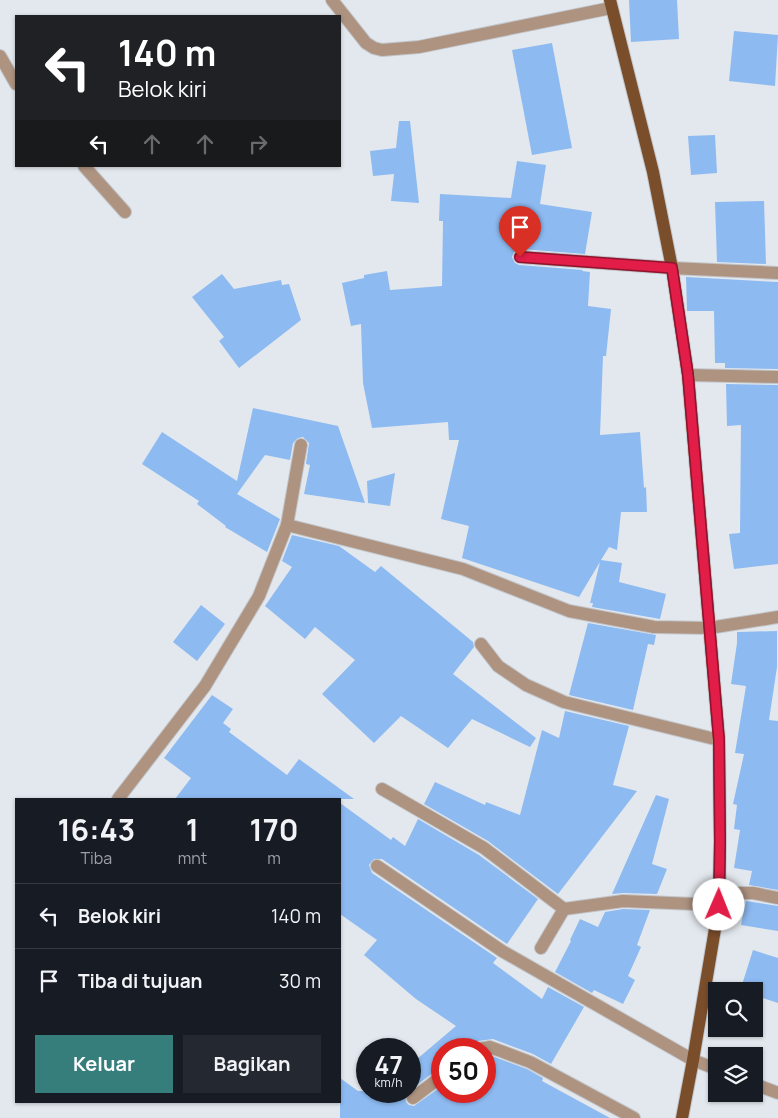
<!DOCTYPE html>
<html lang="id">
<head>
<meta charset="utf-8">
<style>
	:root { --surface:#171b24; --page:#242831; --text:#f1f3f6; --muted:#9ea1a6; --line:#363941; --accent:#357e7c }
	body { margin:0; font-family:Manrope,sans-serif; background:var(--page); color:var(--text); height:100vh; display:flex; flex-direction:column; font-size:19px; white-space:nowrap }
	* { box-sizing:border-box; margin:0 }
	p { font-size:16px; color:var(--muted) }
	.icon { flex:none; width:28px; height:28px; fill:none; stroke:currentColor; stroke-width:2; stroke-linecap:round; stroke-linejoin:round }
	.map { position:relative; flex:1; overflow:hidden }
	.details { position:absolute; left:15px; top:798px; width:326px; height:305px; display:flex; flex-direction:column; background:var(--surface); border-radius:0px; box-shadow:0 1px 4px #0004 }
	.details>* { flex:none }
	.banner { position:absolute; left:15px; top:15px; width:326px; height:152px; border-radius:0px; box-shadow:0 1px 4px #0004; background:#202124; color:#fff; overflow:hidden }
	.tools { position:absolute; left:708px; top:982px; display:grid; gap:10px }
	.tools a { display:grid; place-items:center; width:55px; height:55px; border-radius:0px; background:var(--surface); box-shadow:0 1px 4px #0004; font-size:25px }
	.speed { position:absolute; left:356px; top:1038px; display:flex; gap:10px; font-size:25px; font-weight:700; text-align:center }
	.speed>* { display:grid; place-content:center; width:65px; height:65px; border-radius:50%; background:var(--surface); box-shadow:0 1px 4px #0004; line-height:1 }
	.speed small { font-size:12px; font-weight:400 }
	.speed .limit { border:8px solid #d22; background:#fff; color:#111 }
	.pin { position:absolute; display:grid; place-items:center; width:42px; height:42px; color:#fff; margin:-51px -21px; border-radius:50% 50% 50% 0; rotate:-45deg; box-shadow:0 0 5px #0007 }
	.pin .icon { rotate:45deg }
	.me { position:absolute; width:55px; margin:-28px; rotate:1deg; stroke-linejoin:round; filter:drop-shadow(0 0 4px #0008) }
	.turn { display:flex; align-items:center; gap:18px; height:105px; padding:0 20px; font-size:22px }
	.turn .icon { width:65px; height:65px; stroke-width:2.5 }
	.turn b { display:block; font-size:35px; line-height:42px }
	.lanes { display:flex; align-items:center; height:48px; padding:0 20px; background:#0003; justify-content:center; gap:25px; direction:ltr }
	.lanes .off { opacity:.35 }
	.eta { display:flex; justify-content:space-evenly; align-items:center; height:85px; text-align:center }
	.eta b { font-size:30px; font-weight:700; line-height:35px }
	.primary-button { display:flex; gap:10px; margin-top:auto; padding:10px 20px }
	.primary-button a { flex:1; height:58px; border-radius:0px; background:var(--accent); color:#fff; font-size:20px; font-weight:700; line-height:58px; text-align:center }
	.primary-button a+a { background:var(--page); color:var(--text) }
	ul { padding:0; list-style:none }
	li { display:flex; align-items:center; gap:15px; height:65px; padding:0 20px; border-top:1px solid var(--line) }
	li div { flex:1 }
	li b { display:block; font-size:19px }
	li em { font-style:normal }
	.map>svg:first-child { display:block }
	.building { fill:#8dbaf1 }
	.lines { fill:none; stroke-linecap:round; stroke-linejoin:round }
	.minor-casing { stroke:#c2c6cb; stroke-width:14 }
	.major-casing { stroke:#c2c6cb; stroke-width:14 }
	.minor { stroke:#ae9381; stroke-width:12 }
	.major { stroke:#7a4d2b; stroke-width:12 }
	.route-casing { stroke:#92132f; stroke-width:12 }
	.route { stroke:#e11d48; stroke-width:9 }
</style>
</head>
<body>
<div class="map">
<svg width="778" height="1118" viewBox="0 0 778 1118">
	<rect width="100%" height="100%" fill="#e3e8ee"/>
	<!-- building -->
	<g class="building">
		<polygon points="629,0 677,0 679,39 631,42"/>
		<polygon points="734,31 778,35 775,86 729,81"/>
		<polygon points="552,43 572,148 532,155 512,50"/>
		<polygon points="399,121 410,121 419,203 391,201 394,174 373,176 370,151 396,148"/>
		<polygon points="715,135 717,173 691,175 688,136"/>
		<polygon points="517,161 546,165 540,204 592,212 585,254 521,249 514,252 512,257 515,263 519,265 583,270 582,271 590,272 588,306 611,309 606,356 603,356 600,435 640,432 644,488 646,487 647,512 621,512 617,550 609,547 601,560 622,563 619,582 666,594 660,619 592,607 593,603 590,603 600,562 579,597 462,558 469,526 441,519 459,440 449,440 448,422 372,428 363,383 361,324 351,326 342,283 364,278 364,275 387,271 390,290 442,286 443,221 439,221 440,194 511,198"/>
		<polygon points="764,201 766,264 717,262 715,202"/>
		<polygon points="222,274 234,289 281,280 282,285 289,284 301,320 239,368 219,341 224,337 192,297"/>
		<polygon points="686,277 778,282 778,369 725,368 725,363 715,363 714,311 687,311"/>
		<polygon points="726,384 778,385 778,564 734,569 729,534 740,533 741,425 727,426"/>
		<polygon points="253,408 338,426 365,503 304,494 310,465 306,464 309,443 303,437 298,438 293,443 290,460 265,455 237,494 280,519 267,552 225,527 226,526 197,504 199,501 142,464 162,432 237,481"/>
		<polygon points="395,473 390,506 368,503 367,481"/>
		<polygon points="292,535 339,546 375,572 381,566 473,642 474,647 453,674 536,738 530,747 472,719 448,748 401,716 374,743 322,694 355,660 315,627 305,639 265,606 292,567 282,561"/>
		<polygon points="201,605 225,624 197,661 173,642"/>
		<polygon points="588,623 656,635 654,645 648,644 633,710 569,695"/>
		<polygon points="777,631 777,667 769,720 778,721 778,890 749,885 752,871 734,868 740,830 734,829 737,805 733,804 744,754 735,753 746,686 731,684 737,643 737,632"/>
		<polygon points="212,695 233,709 223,723 231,729 229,732 287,775 299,759 354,799 175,799 191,778 164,758"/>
		<polygon points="565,711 629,726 613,785 637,791 558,894 488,841 424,804 435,782 485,805 486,802 520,815 542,730 559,738"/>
		<polygon points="656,795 669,799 652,864 667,869 657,894 623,893 612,894"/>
		<polygon points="340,803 391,840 393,837 405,846 418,819 479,855 538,899 507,944 382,859 374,859 369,865 372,873 497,958 493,963 542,999 548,987 584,1007 551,1064 533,1054 493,1039 478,1041 473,1043 471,1049 442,1049 442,1068 437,1070 410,1090 410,1065 456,1026 416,999 364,955 377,940 340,914"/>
		<polygon points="746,901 778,906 778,931 741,925"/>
		<polygon points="623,909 650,910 637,945 641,947 628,976 635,980 623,1004 594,990 592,993 555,972 571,941 570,940 580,919 598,927 605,912"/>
		<polygon points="753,950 778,958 778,1003 754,995 754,991 740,991"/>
		<polygon points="489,1055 527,1069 543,1078 542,1081 610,1118 340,1118 340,1078 358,1091 408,1091 405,1095 406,1102 409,1105 414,1106 442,1086 442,1091 485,1091 485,1056"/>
	</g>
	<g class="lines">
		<defs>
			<g id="minor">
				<polyline points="332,0 366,43 374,48 382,50 419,47 611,8"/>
				<polyline points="0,56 16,84"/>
				<polyline points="84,166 125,212"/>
				<polyline points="520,257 672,268 778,273"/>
				<polyline points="688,375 778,377"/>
				<polyline points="287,525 463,569 569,611 654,627 709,628 778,617"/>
				<polyline points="481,644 498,666 526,685 564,702 719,740"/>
				<polyline points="382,789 484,848 564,909 541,948"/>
				<polyline points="118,799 205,686 259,596 287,525 301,445"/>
				<polyline points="377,866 502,951 693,1060 716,1069"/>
				<polyline points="719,893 753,893 778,898"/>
				<polyline points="564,909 623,901 719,905"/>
				<polyline points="479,1049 490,1047 530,1062 634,1118"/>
				<polyline points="754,1084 778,1093"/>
				<polyline points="413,1098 442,1076"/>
			</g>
			<polyline id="major" points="610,0 653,172 672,268 688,375 719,740 720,841 719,905 693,1060 682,1118"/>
		</defs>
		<!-- minor casing -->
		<use href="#minor" class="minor-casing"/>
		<!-- major casing -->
		<use href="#major" class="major-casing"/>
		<!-- minor -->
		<use href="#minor" class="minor"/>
		<!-- major -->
		<use href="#major" class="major"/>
	</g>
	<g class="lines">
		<defs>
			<polyline id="route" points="520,257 672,268 688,375 719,740 720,841 719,905"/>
		</defs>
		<!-- route casing -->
		<use href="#route" class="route-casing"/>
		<!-- route -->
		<use href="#route" class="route"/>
	</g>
</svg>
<div class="tools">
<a><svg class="icon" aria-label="search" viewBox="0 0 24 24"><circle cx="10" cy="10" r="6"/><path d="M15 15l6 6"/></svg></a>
<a><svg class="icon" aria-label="layers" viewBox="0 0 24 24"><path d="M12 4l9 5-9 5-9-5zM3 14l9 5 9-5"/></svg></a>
</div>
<div class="speed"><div>47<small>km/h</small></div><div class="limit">50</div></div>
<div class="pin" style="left:520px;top:257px;background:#d93025"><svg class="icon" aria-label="arrive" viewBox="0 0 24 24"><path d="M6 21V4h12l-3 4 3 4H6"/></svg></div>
<svg class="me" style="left:719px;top:905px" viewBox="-20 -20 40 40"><circle r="19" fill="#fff"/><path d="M0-13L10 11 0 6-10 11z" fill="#e11d48"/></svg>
<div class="banner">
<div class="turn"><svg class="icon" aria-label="left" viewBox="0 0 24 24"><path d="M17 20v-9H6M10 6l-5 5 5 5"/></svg><div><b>140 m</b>Belok kiri</div></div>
<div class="lanes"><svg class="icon" aria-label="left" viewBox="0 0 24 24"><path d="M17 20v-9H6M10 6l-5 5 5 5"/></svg><svg class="icon off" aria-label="ahead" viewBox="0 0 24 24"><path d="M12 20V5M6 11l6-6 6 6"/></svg><svg class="icon off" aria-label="ahead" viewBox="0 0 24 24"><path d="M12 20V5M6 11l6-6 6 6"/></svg><svg class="icon off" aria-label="right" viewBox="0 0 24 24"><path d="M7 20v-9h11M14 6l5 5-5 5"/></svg></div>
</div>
<section class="details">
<div class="eta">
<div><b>16:43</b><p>Tiba</p></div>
<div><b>1</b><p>mnt</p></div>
<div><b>170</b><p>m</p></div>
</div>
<ul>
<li><svg class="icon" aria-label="left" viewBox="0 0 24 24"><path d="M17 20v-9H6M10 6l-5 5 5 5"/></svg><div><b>Belok kiri</b></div><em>140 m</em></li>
<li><svg class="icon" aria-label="arrive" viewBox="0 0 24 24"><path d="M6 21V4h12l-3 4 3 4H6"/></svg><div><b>Tiba di tujuan</b></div><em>30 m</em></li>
</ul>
<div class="primary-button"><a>Keluar</a><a>Bagikan</a></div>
</section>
</div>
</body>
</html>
